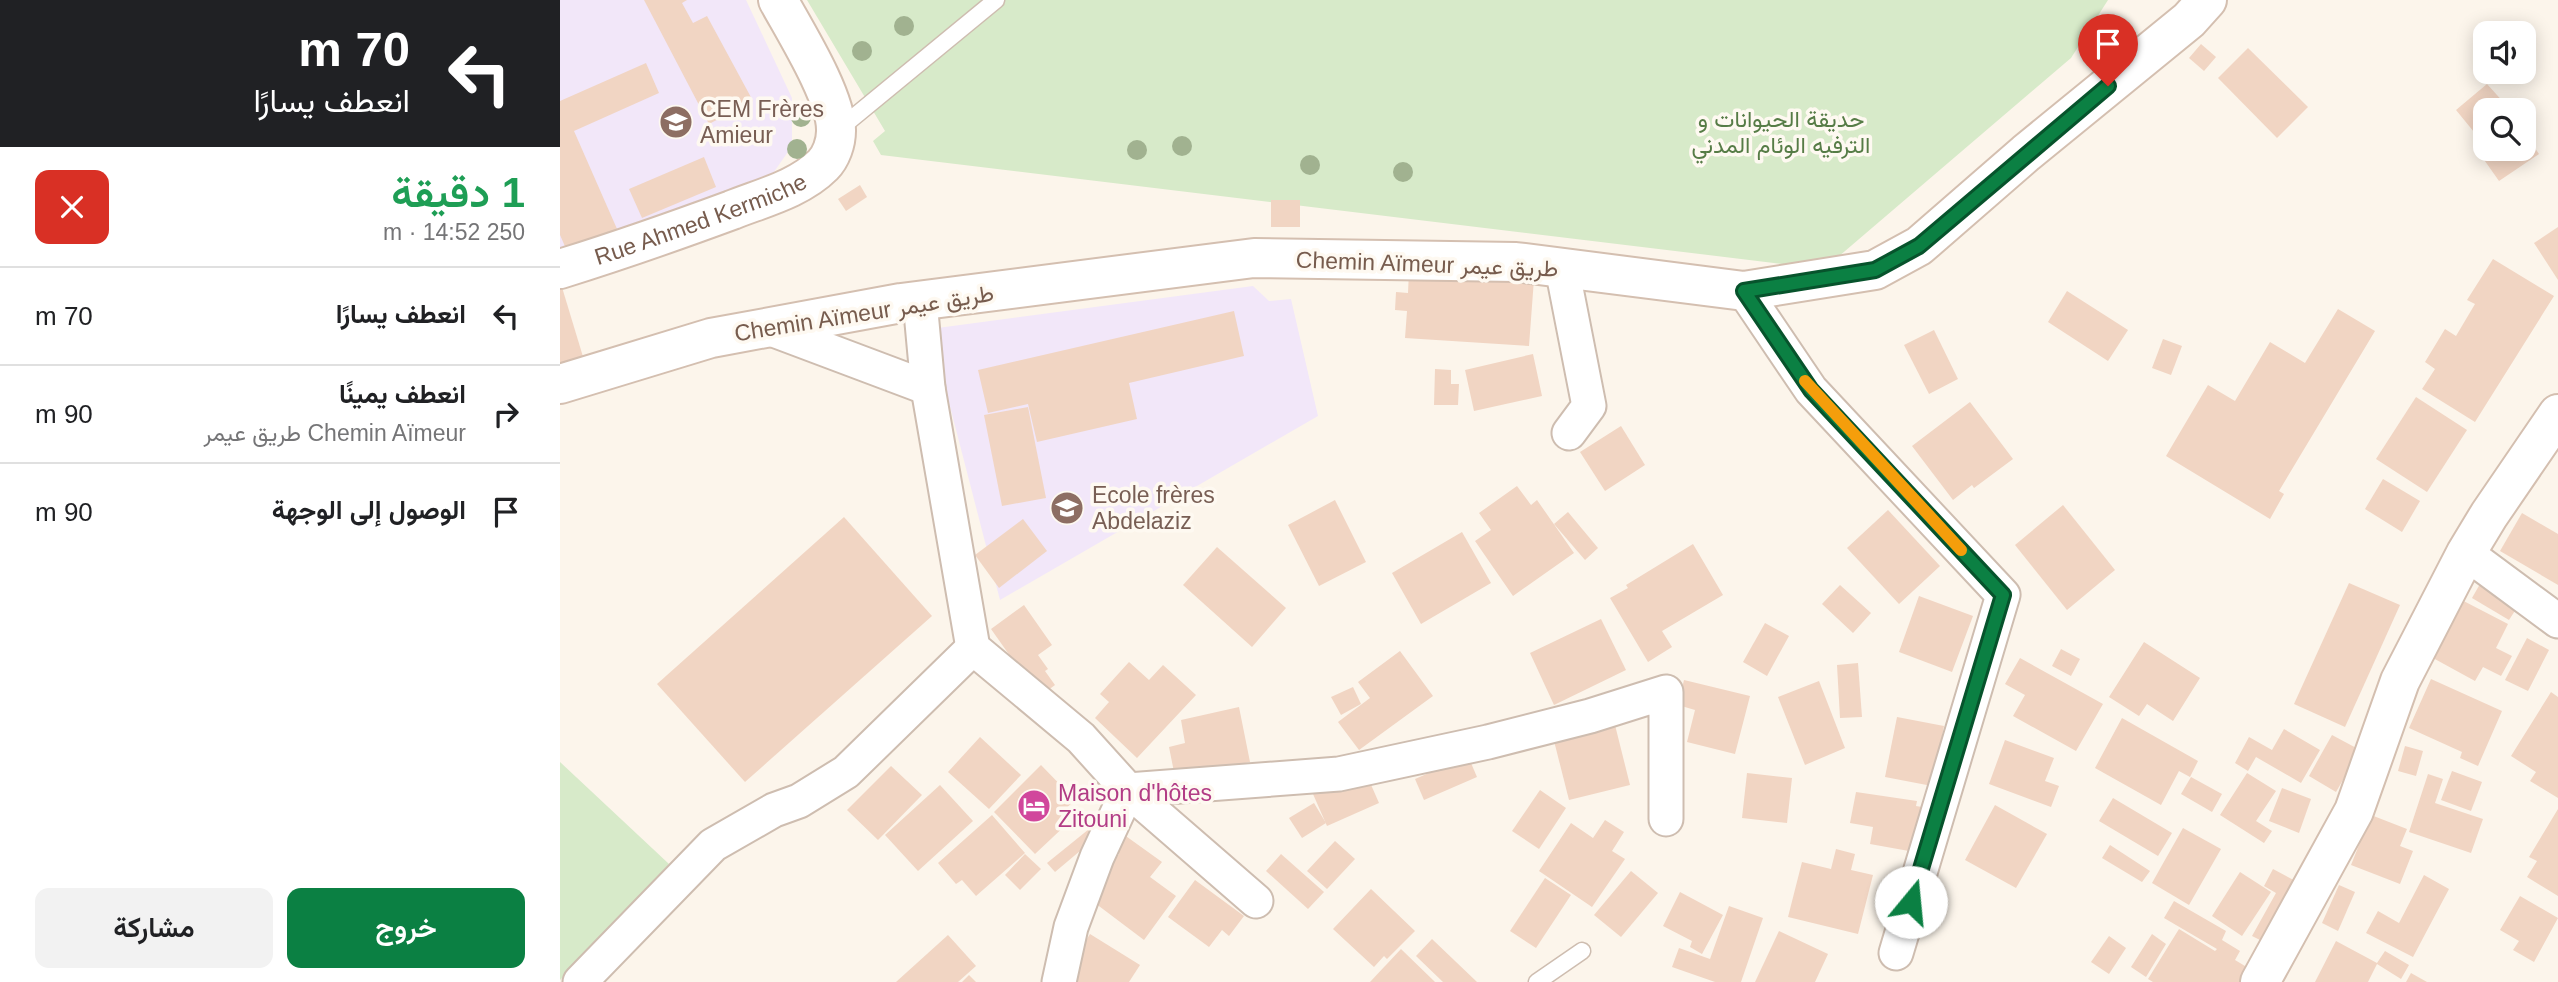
<!DOCTYPE html>
<html lang="ar">
<head>
<meta charset="utf-8">
<style>
	:root { --surface:#fff; --page:#f2f2f2; --text:#202124; --muted:#757577; --line:#e0e0e0; --accent:#0b8043 }
	body { margin:0; font-family:Arial,Vazirmatn,sans-serif; background:var(--page); color:var(--text); direction:rtl; height:100vh; display:flex; flex-direction:column; font-size:26px; white-space:nowrap }
	* { box-sizing:border-box; margin:0 }
	p { font-size:23px; color:var(--muted) }
	.icon { flex:none; width:38px; height:38px; fill:none; stroke:currentColor; stroke-width:2; stroke-linecap:round; stroke-linejoin:round }
	.map { position:relative; flex:1; overflow:hidden; direction:ltr }
	.drawer { display:flex; flex-direction:column; background:var(--surface); width:560px }
	.drawer>* { flex:none }
	.hud { background:#202124; color:#fff; overflow:hidden }
	.fabs { position:absolute; left:1913px; top:21px; display:grid; gap:14px }
	.fabs a { display:grid; place-items:center; width:63px; height:63px; border-radius:14px; background:var(--surface); box-shadow:0 4px 18px #0003; font-size:35px }
	.pin { position:absolute; display:grid; place-items:center; width:60px; height:60px; color:#fff; margin:-72px -30px; border-radius:50% 50% 50% 0; rotate:-45deg; box-shadow:0 0 7px #0007 }
	.pin .icon { rotate:45deg }
	.me { position:absolute; width:77px; margin:-38px; rotate:17deg; stroke-linejoin:round; filter:drop-shadow(0 0 5px #0008) }
	.turn { display:flex; align-items:center; gap:24px; height:147px; padding:0 35px; font-size:32px }
	.turn .icon { width:91px; height:91px; stroke-width:2.5 }
	.turn b { display:block; font-size:49px; line-height:60px }
	.round { display:grid; place-items:center; flex:none; width:74px; height:74px; border-radius:14px; background:var(--page) }
	.head { display:flex; align-items:center; justify-content:space-between; height:119px; padding:0 35px }
	h1 { font-size:42px; font-weight:600; line-height:52px; color:#1e9e55 }
	.action { display:flex; gap:14px; margin-top:auto; padding:14px 35px }
	.action a { flex:1; height:80px; border-radius:14px; background:var(--accent); color:#fff; font-size:28px; font-weight:600; line-height:80px; text-align:center }
	.action a+a { background:var(--page); color:var(--text) }
	ul { padding:0; list-style:none }
	li { display:flex; align-items:center; gap:21px; height:98px; padding:0 35px; border-top:2px solid var(--line) }
	li div { flex:1 }
	li b { display:block; font-size:26px }
	li em { font-style:normal }
	main { display:flex; flex:1; min-height:0 }
	.map>svg:first-child { display:block }
	.education { fill:#f2e7f9 }
	.green { fill:#d7eac9 }
	.building { fill:#f1d5c3 }
	.lines { fill:none; stroke-linecap:round; stroke-linejoin:round }
	.lane-casing { stroke:#cebdb0; stroke-width:19 }
	.street-casing { stroke:#cebdb0; stroke-width:37 }
	.secondary-casing { stroke:#d4bfb0; stroke-width:42 }
	.lane { stroke:#fff; stroke-width:16 }
	.street { stroke:#fff; stroke-width:33 }
	.secondary { stroke:#fff; stroke-width:38 }
	.tree { fill:#a1b290 }
	.route-casing { stroke:#07532c; stroke-width:18 }
	.route { stroke:#0b8043; stroke-width:12 }
	.slow { stroke:#f59e0b; stroke-width:12 }
	.labels { text-anchor:middle; stroke-width:7; stroke-linejoin:round; paint-order:stroke }
	.education-label { font-size:23px; fill:#785e54; stroke:#fef9f1; text-anchor:start }
	.park-label { font-size:23px; fill:#567c46; stroke:#fef9f1 }
	.street-label { font-size:23px; fill:#775c4e; stroke:#fef9f1 }
	.hotel-label { font-size:23px; fill:#b23c85; stroke:#fef9f1; text-anchor:start }
</style>
</head>
<body>
<main>
<div class="map">
<svg width="1998" height="982" viewBox="0 0 1998 982">
	<rect width="100%" height="100%" fill="#fcf5eb"/>
	<!-- education -->
	<g class="education">
		<polygon points="0,0 186,0 232,98 232,146 207,182 5,258 0,247"/>
		<polygon points="693,286 709,301 731,299 758,416 440,600 370,329"/>
	</g>
	<!-- green -->
	<g class="green">
		<polygon points="247,0 1548,0 1511,58 1264,269 321,155 313,141 325,131"/>
		<polygon points="0,762 109,864 0,980"/>
	</g>
	<!-- building -->
	<g class="building">
		<polygon points="84,0 127,0 122,3 133,23 147,16 193,101 149,124"/>
		<polygon points="1641,44 1656,57 1644,71 1629,58"/>
		<polygon points="1688,48 1748,107 1717,138 1658,78"/>
		<polygon points="86,63 99,93 14,131 61,238 11,260 0,235 0,101"/>
		<polygon points="1927,84 1946,105 1940,110 1925,110 1925,123 1914,132 1896,110"/>
		<polygon points="1964,132 1979,154 1939,181 1920,154 1928,149 1964,149"/>
		<polygon points="144,157 156,187 82,218 69,189"/>
		<polygon points="300,185 307,197 286,211 278,199"/>
		<rect x="711" y="200" width="29" height="27"/>
		<polygon points="1998,227 1998,280 1974,243"/>
		<polygon points="1933,259 1994,296 1915,422 1862,389 1875,369 1865,362 1885,329 1896,336 1915,304 1907,300"/>
		<polygon points="849,271 974,279 969,346 845,338 847,311 835,310 836,292 848,293"/>
		<polygon points="1,284 24,360 0,367 0,285"/>
		<polygon points="1507,291 1568,330 1548,361 1488,322"/>
		<polygon points="1778,309 1815,331 1719,491 1724,494 1710,519 1606,456 1648,385 1675,401 1710,342 1745,363"/>
		<polygon points="674,311 684,356 569,383 577,419 477,442 468,404 428,413 418,370"/>
		<polygon points="1374,330 1398,379 1369,394 1344,345"/>
		<polygon points="1603,339 1622,346 1611,375 1592,368"/>
		<polygon points="973,354 982,396 914,411 905,370"/>
		<polygon points="875,369 891,370 891,384 899,384 898,405 874,405"/>
		<polygon points="1856,397 1907,430 1867,492 1816,459"/>
		<polygon points="1410,402 1453,459 1414,488 1412,485 1393,500 1352,446"/>
		<polygon points="468,407 486,498 442,506 424,415"/>
		<polygon points="1061,426 1085,465 1045,491 1020,452"/>
		<polygon points="1823,479 1860,501 1842,532 1805,509"/>
		<polygon points="957,486 971,505 977,500 1014,553 953,596 915,541 931,530 919,513"/>
		<polygon points="775,500 806,562 759,586 728,525"/>
		<polygon points="1503,505 1555,570 1507,610 1455,545"/>
		<polygon points="1328,510 1380,566 1339,604 1287,548"/>
		<polygon points="1008,512 1038,548 1025,560 994,524"/>
		<polygon points="1962,513 1998,534 1998,585 1940,551"/>
		<polygon points="284,517 372,616 185,782 97,684"/>
		<polygon points="463,519 487,551 439,588 415,555"/>
		<polygon points="902,532 931,583 861,624 832,573"/>
		<polygon points="1133,544 1163,595 1102,631 1112,647 1088,662 1050,598 1068,588 1066,585"/>
		<polygon points="657,547 726,608 692,647 623,585"/>
		<polygon points="1789,583 1840,605 1785,727 1734,704"/>
		<polygon points="1920,584 1958,606 1949,620 1912,598"/>
		<polygon points="1280,585 1311,613 1293,633 1262,604"/>
		<polygon points="1892,595 1948,624 1936,648 1952,656 1941,676 1923,667 1915,681 1862,652"/>
		<polygon points="1359,596 1413,616 1392,672 1339,652"/>
		<polygon points="464,605 492,645 478,655 488,669 485,671 495,685 479,697 431,629"/>
		<polygon points="1041,619 1066,670 994,705 970,653"/>
		<polygon points="1205,623 1229,636 1207,676 1183,662"/>
		<polygon points="1967,638 1989,650 1968,691 1945,680"/>
		<polygon points="1584,642 1640,678 1613,721 1587,704 1579,716 1549,697"/>
		<polygon points="1501,649 1520,659 1511,676 1492,666"/>
		<polygon points="840,651 873,696 799,750 778,722 810,698 798,682"/>
		<polygon points="1460,658 1543,704 1516,751 1453,716 1465,695 1445,684"/>
		<polygon points="569,662 589,680 603,665 636,695 577,758 535,718 549,702 540,694"/>
		<polygon points="1298,663 1302,717 1280,718 1277,665"/>
		<polygon points="1871,679 1942,711 1918,766 1900,758 1902,752 1849,728"/>
		<polygon points="1124,680 1190,696 1175,754 1127,742 1135,710 1118,705"/>
		<polygon points="1259,681 1285,748 1245,765 1218,697"/>
		<polygon points="793,687 801,704 781,715 771,697"/>
		<polygon points="1991,692 1998,697 1998,798 1970,781 1976,772 1951,756"/>
		<polygon points="679,707 690,762 615,777 609,747 625,743 621,720"/>
		<polygon points="1337,717 1384,726 1372,786 1325,777"/>
		<polygon points="1562,718 1638,761 1630,777 1619,771 1601,805 1535,768"/>
		<polygon points="1054,721 1070,785 1009,800 993,737"/>
		<polygon points="1724,729 1760,750 1741,783 1696,757 1688,771 1675,763 1689,737 1712,750"/>
		<polygon points="1772,735 1800,750 1776,792 1749,776"/>
		<polygon points="420,737 461,775 429,809 388,772"/>
		<polygon points="1445,740 1494,758 1485,781 1499,786 1491,807 1429,784"/>
		<polygon points="1845,746 1863,751 1856,776 1838,771"/>
		<polygon points="908,756 917,777 864,800 855,779"/>
		<polygon points="481,765 515,800 500,814 509,822 475,854 434,812"/>
		<polygon points="331,766 362,795 318,840 287,810"/>
		<polygon points="805,771 819,803 767,826 753,794"/>
		<polygon points="1892,771 1922,782 1911,811 1881,800"/>
		<polygon points="1187,773 1232,778 1227,823 1182,818"/>
		<polygon points="1687,773 1716,791 1696,821 1712,831 1704,843 1660,815"/>
		<polygon points="1868,774 1883,779 1875,803 1923,819 1911,853 1849,832"/>
		<polygon points="1631,777 1662,794 1652,812 1621,794"/>
		<polygon points="380,785 413,821 358,871 325,835"/>
		<polygon points="1722,788 1751,799 1739,833 1709,821"/>
		<polygon points="980,790 1006,808 979,849 952,831"/>
		<polygon points="1296,792 1357,801 1356,806 1368,808 1360,853 1310,844 1313,827 1290,823"/>
		<polygon points="1553,798 1612,833 1598,856 1539,821"/>
		<polygon points="754,803 766,823 742,838 729,818"/>
		<polygon points="1435,805 1487,834 1456,888 1405,860"/>
		<polygon points="1998,809 1998,896 1967,877 1977,861 1969,857"/>
		<polygon points="432,815 465,853 416,896 402,880 396,884 378,863"/>
		<polygon points="1811,815 1847,829 1840,846 1853,851 1840,884 1791,865"/>
		<polygon points="1045,820 1064,832 1052,851 1065,859 1032,907 979,871 1011,823 1033,838"/>
		<polygon points="539,821 546,829 495,872 487,863"/>
		<polygon points="1623,828 1661,849 1629,905 1592,883"/>
		<polygon points="563,834 602,862 590,877 616,896 584,940 527,897 559,854 552,850"/>
		<polygon points="775,841 795,859 767,889 747,871"/>
		<polygon points="1550,845 1590,871 1582,882 1542,858"/>
		<polygon points="1276,849 1295,854 1291,870 1313,875 1298,934 1228,917 1242,862 1271,869"/>
		<polygon points="465,854 481,869 460,890 445,875"/>
		<polygon points="721,854 764,892 748,909 706,871"/>
		<polygon points="1713,869 1741,884 1708,944 1692,936 1716,893 1704,886"/>
		<polygon points="1071,871 1098,893 1061,937 1034,915"/>
		<polygon points="1680,872 1711,892 1682,936 1652,916"/>
		<polygon points="1864,875 1889,889 1853,957 1806,933 1818,911 1839,923"/>
		<polygon points="985,878 1011,895 976,948 950,931"/>
		<polygon points="635,880 684,916 669,936 662,930 649,947 608,917"/>
		<polygon points="1779,885 1795,892 1778,931 1762,923"/>
		<polygon points="811,889 855,931 827,959 824,956 814,967 773,929"/>
		<polygon points="1120,892 1163,915 1142,954 1130,947 1132,941 1103,926"/>
		<polygon points="1960,896 1998,918 1974,962 1953,950 1959,941 1940,930"/>
		<polygon points="1614,901 1666,931 1662,940 1680,951 1675,960 1690,969 1681,982 1593,982 1588,979 1619,929 1655,951 1657,949 1604,918"/>
		<polygon points="1169,906 1203,918 1181,982 1155,982 1112,967 1119,948 1150,959"/>
		<polygon points="1219,931 1268,954 1255,982 1195,982"/>
		<polygon points="530,934 580,965 569,982 518,982 505,974"/>
		<polygon points="1592,934 1606,944 1586,977 1571,967"/>
		<polygon points="388,935 416,966 398,982 336,982"/>
		<polygon points="1549,936 1566,948 1549,974 1531,962"/>
		<polygon points="872,939 917,982 883,982 856,956"/>
		<polygon points="1776,941 1817,963 1825,951 1849,965 1841,979 1817,964 1808,982 1755,982"/>
		<polygon points="841,949 875,982 810,982"/>
		<polygon points="1851,973 1867,982 1846,982"/>
		<polygon points="409,975 416,982 402,982"/>
	</g>
	<g class="lines">
		<defs>
			<g id="lane">
				<polyline points="278,130 436,0"/>
				<polyline points="977,982 1022,951"/>
			</g>
			<g id="street">
				<polyline points="1002,268 1029,406 1009,433"/>
				<polyline points="1184,291 1251,390 1443,595 1336,953"/>
				<polyline points="360,301 368,388 413,648 521,738 568,790 696,901"/>
				<polyline points="211,329 368,388"/>
				<polyline points="1906,553 1998,621"/>
				<polyline points="20,982 153,845 214,810 239,801 286,772 413,648"/>
				<polyline points="499,982 511,927 537,857 568,790 779,774 928,742 1030,716 1106,692 1106,819"/>
			</g>
			<g id="secondary">
				<path id="s1" d="M0,269c58,-18 115,-38 172,-59 30,-12 67,-21 91,-45 8,-8 13,-22 13,-34 1,-33 -41,-100 -58,-131"/>
				<polyline points="0,384 151,338 341,303 694,258 956,262 1184,291 1315,270 1359,246 1466,153 1629,20 1647,0"/>
				<polyline points="1700,982 1794,811 1840,681 1906,553 1929,515 1998,414"/>
			</g>
		</defs>
		<!-- lane casing -->
		<use href="#lane" class="lane-casing"/>
		<!-- street casing -->
		<use href="#street" class="street-casing"/>
		<!-- secondary casing -->
		<use href="#secondary" class="secondary-casing"/>
		<!-- lane -->
		<use href="#lane" class="lane"/>
		<!-- street -->
		<use href="#street" class="street"/>
		<!-- secondary -->
		<use href="#secondary" class="secondary"/>
	</g>
	<!-- trees -->
	<g class="tree">
		<circle cx="344" cy="26" r="10"/>
		<circle cx="302" cy="51" r="10"/>
		<circle cx="241" cy="117" r="10"/>
		<circle cx="622" cy="146" r="10"/>
		<circle cx="237" cy="149" r="10"/>
		<circle cx="577" cy="150" r="10"/>
		<circle cx="750" cy="165" r="10"/>
		<circle cx="843" cy="172" r="10"/>
	</g>
	<g class="lines">
		<defs>
			<polyline id="route" points="1351,902 1443,595 1251,390 1184,291 1315,270 1359,246 1548,86"/>
		</defs>
		<!-- route casing -->
		<use href="#route" class="route-casing"/>
		<!-- route -->
		<use href="#route" class="route"/>
		<!-- slow -->
		<polyline class="slow" points="1245,381 1401,550"/>
	</g>
	<!-- icons -->
	<defs>
		<symbol id="school-disc" viewBox="-11 -11 22 22"><circle r="9.5" fill="#8d6e63" stroke="#fef9f1"/><path d="M0-5L7-2L0 1L-7-2ZM-4 1L0 2.5L4 1V4Q0 6-4 4Z" fill="#fff"/></symbol>
		<symbol id="hotel-disc" viewBox="-11 -11 22 22"><circle r="9.5" fill="#d1479c" stroke="#fef9f1"/><path d="M-6-4.5h1.5V1H6V5H4.5V3h-9V5H-6ZM-4 0a1.8 1.8 0 1 1 3.6 0ZM.5 0V-2.5h3Q6-2.5 6 0Z" fill="#fff"/></symbol>
	</defs>
	<g fill-rule="evenodd">
		<use href="#school-disc" x="97" y="103" width="38" height="38"/>
		<use href="#school-disc" x="488" y="489" width="38" height="38"/>
		<use href="#hotel-disc" x="455" y="787" width="38" height="38"/>
	</g>
	<g class="labels">
		<!-- education labels -->
		<g class="education-label">
			<text x="140" y="117">CEM Frères<tspan x="140" dy="26">Amieur</tspan></text>
			<text x="532" y="503">Ecole frères<tspan x="532" dy="26">Abdelaziz</tspan></text>
		</g>
		<!-- park labels -->
		<g class="park-label">
			<text x="1221" y="127">حديقة الحيوانات و<tspan x="1221" dy="26">الترفيه الوئام المدني</tspan></text>
		</g>
		<!-- street labels -->
		<g class="street-label">
			<text dy="8" stroke="none"><textPath href="#s1" startOffset="149">Rue Ahmed Kermiche</textPath></text>
			<text transform="translate(867 264) rotate(2)" y="8">Chemin Aïmeur طريق عيمر</text>
			<text transform="translate(304 313) rotate(-9)" y="8">Chemin Aïmeur طريق عيمر</text>
		</g>
		<!-- hotel labels -->
		<g class="hotel-label">
			<text x="498" y="801">Maison d'hôtes<tspan x="498" dy="26">Zitouni</tspan></text>
		</g>
	</g>
</svg>
<div class="fabs">
<a><svg class="icon" aria-label="sound" viewBox="0 0 24 24"><path d="M4 9h4l5-4v14l-5-4H4zM17 9q2 3 0 6"/></svg></a>
<a><svg class="icon" aria-label="search" viewBox="0 0 24 24"><circle cx="10" cy="10" r="6"/><path d="M15 15l6 6"/></svg></a>
</div>
<div class="pin" style="left:1548px;top:86px;background:#d93025"><svg class="icon" aria-label="arrive" viewBox="0 0 24 24"><path d="M6 21V4h12l-3 4 3 4H6"/></svg></div>
<svg class="me" style="left:1351px;top:902px" viewBox="-20 -20 40 40"><circle r="19" fill="#fff"/><path d="M0-13L10 11 0 6-10 11z" fill="#0b8043"/></svg>
</div>
<section class="drawer">
<div class="hud">
<div class="turn"><svg class="icon" aria-label="left" viewBox="0 0 24 24"><path d="M17 20v-9H6M10 6l-5 5 5 5"/></svg><div><b>70 m</b>انعطف يسارًا</div></div>
</div>
<div class="head"><div><h1>1 دقيقة</h1><p>250 m · 14:52</p></div><a class="round" style="background:#d93025;color:#fff"><svg class="icon" aria-label="close" viewBox="0 0 24 24"><path d="M6 6l12 12M18 6L6 18"/></svg></a></div>
<ul>
<li><svg class="icon" aria-label="left" viewBox="0 0 24 24"><path d="M17 20v-9H6M10 6l-5 5 5 5"/></svg><div><b>انعطف يسارًا</b></div><em>70 m</em></li>
<li><svg class="icon" aria-label="right" viewBox="0 0 24 24"><path d="M7 20v-9h11M14 6l5 5-5 5"/></svg><div><b>انعطف يمينًا</b><p>Chemin Aïmeur طريق عيمر</p></div><em>90 m</em></li>
<li><svg class="icon" aria-label="arrive" viewBox="0 0 24 24"><path d="M6 21V4h12l-3 4 3 4H6"/></svg><div><b>الوصول إلى الوجهة</b></div><em>90 m</em></li>
</ul>
<div class="action"><a>خروج</a><a>مشاركة</a></div>
</section>
</main>
</body>
</html>
